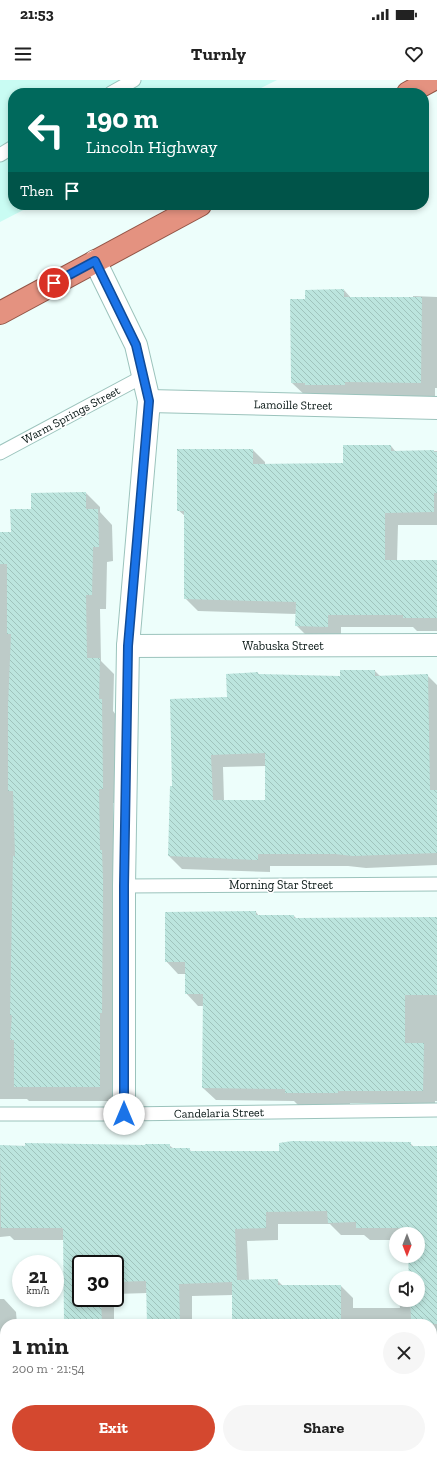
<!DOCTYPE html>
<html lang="en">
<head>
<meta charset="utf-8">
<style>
	:root { --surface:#fff; --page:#f6f6f6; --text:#222; --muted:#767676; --accent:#d4482f }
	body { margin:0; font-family:"Zilla Slab",serif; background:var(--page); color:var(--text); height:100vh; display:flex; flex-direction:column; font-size:15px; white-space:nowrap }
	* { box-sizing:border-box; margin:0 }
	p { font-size:13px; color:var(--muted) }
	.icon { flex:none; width:22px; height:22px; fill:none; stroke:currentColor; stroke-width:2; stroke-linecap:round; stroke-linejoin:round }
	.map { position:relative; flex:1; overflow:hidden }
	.side { position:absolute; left:0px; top:1239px; width:437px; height:140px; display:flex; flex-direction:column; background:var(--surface); border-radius:16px 16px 0 0; box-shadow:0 2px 6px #0003 }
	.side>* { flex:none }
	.hud { position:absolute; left:8px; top:8px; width:421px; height:122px; border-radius:16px; box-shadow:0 2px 6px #0003; background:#00695c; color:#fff; overflow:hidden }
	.needle { width:26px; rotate:180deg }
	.controls { position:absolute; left:389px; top:1147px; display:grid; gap:8px }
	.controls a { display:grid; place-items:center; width:36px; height:36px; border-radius:50%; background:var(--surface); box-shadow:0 2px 6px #0003; font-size:20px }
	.speed { position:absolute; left:12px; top:1175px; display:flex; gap:8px; font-size:20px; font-weight:700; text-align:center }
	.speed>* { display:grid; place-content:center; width:52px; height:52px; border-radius:50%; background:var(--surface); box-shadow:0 2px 6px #0003; line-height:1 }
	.speed small { font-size:10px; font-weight:400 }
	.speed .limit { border:2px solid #111; border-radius:6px; background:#fff; color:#111 }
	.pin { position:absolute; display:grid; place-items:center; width:34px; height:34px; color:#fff; margin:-17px; border:2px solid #fff; border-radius:50%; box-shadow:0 1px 4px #0007 }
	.me { position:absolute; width:44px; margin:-22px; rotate:0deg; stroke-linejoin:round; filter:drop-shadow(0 0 3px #0008) }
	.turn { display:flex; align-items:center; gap:14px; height:84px; padding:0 12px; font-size:18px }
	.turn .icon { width:52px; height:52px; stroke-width:2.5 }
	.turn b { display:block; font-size:28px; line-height:34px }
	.then { display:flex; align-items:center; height:38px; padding:0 12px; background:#0003; gap:8px; font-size:15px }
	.round { display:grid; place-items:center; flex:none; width:42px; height:42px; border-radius:21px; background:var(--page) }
	.summary { display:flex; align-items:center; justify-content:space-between; height:68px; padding:0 12px }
	h1 { font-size:24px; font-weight:800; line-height:30px }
	.button { display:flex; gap:8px; margin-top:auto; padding:8px 12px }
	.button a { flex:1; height:46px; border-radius:24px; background:var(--accent); color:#fff; font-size:16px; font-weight:800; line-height:46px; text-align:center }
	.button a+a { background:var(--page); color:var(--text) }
	.status { display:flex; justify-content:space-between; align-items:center; height:28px; padding:0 20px; background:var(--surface); direction:ltr }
	.status svg { height:11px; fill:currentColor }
	header { display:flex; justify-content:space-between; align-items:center; height:52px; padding:0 12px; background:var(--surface); font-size:18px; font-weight:800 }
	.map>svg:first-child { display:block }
	.built { fill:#c9fcf3 }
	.shadow { fill:#0003; fill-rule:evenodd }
	.building { fill:url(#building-back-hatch); fill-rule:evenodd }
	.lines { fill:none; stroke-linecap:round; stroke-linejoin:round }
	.service-casing { stroke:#9bc3bc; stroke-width:15 }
	.minor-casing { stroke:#9bc3bc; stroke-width:24 }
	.trunk-casing { stroke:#925445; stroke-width:24 }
	.service { stroke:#fff; stroke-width:13 }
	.minor { stroke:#fff; stroke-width:22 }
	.trunk { stroke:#e49280; stroke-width:22 }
	.route-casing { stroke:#114b97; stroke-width:10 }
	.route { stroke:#1a73e8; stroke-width:7 }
	.labels { text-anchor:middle; stroke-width:3; stroke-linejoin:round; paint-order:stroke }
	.street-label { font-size:12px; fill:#051412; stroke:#fff }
</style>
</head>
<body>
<div class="status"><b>21:53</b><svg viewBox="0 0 49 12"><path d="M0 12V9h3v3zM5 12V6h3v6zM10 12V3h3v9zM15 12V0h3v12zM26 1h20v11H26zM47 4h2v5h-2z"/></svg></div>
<header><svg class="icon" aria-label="menu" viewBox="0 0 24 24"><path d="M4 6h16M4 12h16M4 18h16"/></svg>Turnly<svg class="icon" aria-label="heart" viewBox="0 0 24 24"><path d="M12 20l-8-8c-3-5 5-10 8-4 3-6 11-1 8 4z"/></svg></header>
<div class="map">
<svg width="437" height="1379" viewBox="0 0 437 1379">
	<defs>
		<pattern id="building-back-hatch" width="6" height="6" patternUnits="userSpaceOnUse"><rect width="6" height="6" fill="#bce5de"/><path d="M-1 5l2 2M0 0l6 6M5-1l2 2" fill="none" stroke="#a0c4bd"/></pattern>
	</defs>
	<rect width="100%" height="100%" fill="#edfefb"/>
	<!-- built -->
	<polygon class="built" points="0,0 277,0 251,13 13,13 13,125 33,125 0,142"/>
	<!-- shadow -->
	<g class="shadow">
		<polygon points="344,210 351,218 413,218 413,216 437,217 437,308 435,308 435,317 307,317 292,303 306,220"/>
		<polygon points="391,366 396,372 437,371 437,445 398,445 397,481 437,481 437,551 417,551 413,547 341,547 341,559 309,558 296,545 296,534 198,531 185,518 185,436 178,430 253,370 265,382 265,385 344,384"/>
		<polygon points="86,413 100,427 100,432 112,445 113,481 107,482 106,529 100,529 101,581 114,594 113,631 116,635 117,723 113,723 114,783 114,1021 29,1021 27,1019 0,1019 0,453 12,453 32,430"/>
		<path d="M375,591l6,6 46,-2 10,10v180l-71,3 -18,-2h-78v6l-88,-3 -13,-13 2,-69h2l55,-89 30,-25 1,2 82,2zM266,686v34h-42l-1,-33z"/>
		<polygon points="256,832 259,836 294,836 296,838 437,838 437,1021 435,1021 435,1023 350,1023 350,1026 298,1025 294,1021 216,1020 203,1008 204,926 198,926 186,913 186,894 178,894 166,881"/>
		<path d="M410,1063l4,4h23v228h-5v-51h-199v-29l-41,1v28h-44v-31l-33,1v-30h-34v34h33v26h-49l-1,-84h-50l-4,-4 -10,1v-91l169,-1 5,4h15l3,3h88zM278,1144h52l11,11h23l6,5h26v-6h22v22h-9l1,22h8v22h-19l1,8h-47v-10l-12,-12h-58l-6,-6h-28l-2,-39 31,-1z"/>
		<polygon points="0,1219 4,1219 16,1232 17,1244 5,1244 5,1291 0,1291"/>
	</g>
	<!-- building -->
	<g class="building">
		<polygon points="344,209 344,217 422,217 421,303 345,302 345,305 305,305 305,303 291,303 290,219 305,219 305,210"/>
		<polygon points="343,365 391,365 391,371 434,370 434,372 437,372 437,413 434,413 434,432 385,433 385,480 437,480 437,538 403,538 403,535 328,535 328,547 295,546 296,522 184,519 184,431 177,431 177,369 253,369 253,384 343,383"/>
		<polygon points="86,412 86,429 98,429 99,467 93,467 92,515 86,515 87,578 100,578 99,619 102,619 103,709 99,709 100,770 102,770 103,801 102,933 100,933 100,1007 14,1007 14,960 10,960 12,935 10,935 13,776 15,776 13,711 8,711 8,626 11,554 7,554 7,484 0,484 0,452 11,452 10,429 31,429 31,413"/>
		<path d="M340,590h35v6l53,-2 2,116h7v63l-84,3 -18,-2h-77v6l-90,-4 2,-70h2l-2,-87 57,-2 -1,-23 32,-2v2l82,2zM265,673v47h-52l-2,-45z"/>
		<polygon points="256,831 256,835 294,835 294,838 437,837 437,915 405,915 405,963 424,963 423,1011 338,1011 338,1013 285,1013 285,1009 202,1008 203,914 185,914 185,882 165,882 165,832"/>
		<polygon points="292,1061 411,1062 411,1066 437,1066 437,1244 414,1244 414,1240 411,1240 410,1220 418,1220 418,1198 409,1198 408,1176 418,1176 418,1154 407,1154 407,1148 356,1148 356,1142 328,1143 327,1131 266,1132 266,1148 235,1149 237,1200 278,1199 278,1205 341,1205 341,1244 232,1244 232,1202 179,1204 180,1244 147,1244 146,1201 115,1202 115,1184 81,1184 81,1218 101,1218 102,1244 64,1244 63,1148 1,1148 0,1065 25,1066 25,1063 145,1065 145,1064 170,1064 170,1068 190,1068 190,1071 279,1071 279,1063"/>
	</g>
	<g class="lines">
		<defs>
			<g id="service">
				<polyline points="111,13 134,0"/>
				<polyline points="0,75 13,67"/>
				<polyline points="0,373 142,297"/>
				<polyline points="124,806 437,804"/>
				<polyline points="0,1034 124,1034 437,1030"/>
			</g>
			<g id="minor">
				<polyline points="95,181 136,265 149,321 128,566 124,806 124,1034"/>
				<polyline points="149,321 437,328"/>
				<polyline points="128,566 437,565"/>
				<polyline points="0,1343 5,1343"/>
				<polyline points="432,1345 437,1345"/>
				<polyline points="317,1379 317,1374"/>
			</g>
			<g id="trunk">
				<polyline points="408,13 432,0"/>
				<polyline points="0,233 200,125"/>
			</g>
		</defs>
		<!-- service casing -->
		<use href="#service" class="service-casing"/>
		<!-- minor casing -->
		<use href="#minor" class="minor-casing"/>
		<!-- trunk casing -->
		<use href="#trunk" class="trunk-casing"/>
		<!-- service -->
		<use href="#service" class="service"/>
		<!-- minor -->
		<use href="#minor" class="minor"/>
		<!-- trunk -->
		<use href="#trunk" class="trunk"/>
	</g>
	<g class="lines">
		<defs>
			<polyline id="route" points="54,203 95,181 136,265 149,321 128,566 124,806 124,1034"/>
		</defs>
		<!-- route casing -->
		<use href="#route" class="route-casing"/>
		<!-- route -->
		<use href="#route" class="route"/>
	</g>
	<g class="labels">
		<!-- street labels -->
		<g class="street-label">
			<text transform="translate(293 325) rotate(1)" y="4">Lamoille Street</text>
			<text transform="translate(71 335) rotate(-28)" y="4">Warm Springs Street</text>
			<text x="283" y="570">Wabuska Street</text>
			<text x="281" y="809">Morning Star Street</text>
			<text transform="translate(219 1033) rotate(-1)" y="4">Candelaria Street</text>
		</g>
	</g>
</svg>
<div class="controls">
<a><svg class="needle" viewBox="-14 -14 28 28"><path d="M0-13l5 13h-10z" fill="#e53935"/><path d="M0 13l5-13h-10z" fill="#767676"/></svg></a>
<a><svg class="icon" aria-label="sound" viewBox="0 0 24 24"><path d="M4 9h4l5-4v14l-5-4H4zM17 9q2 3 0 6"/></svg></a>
</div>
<div class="speed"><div>21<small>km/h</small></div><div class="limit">30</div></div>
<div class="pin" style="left:54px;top:203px;background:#d93025"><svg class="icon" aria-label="arrive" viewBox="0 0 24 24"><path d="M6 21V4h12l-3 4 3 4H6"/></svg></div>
<svg class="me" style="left:124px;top:1034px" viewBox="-20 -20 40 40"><circle r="19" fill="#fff"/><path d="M0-13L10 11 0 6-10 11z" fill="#1a73e8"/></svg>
<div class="hud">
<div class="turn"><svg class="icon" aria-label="left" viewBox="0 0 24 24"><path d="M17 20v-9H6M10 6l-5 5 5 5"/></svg><div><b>190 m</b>Lincoln Highway</div></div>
<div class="then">Then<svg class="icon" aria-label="arrive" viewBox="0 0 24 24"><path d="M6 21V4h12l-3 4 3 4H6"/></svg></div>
</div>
<section class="side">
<div class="summary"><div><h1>1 min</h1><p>200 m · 21:54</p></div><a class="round"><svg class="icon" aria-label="close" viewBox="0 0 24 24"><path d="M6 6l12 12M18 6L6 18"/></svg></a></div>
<div class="button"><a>Exit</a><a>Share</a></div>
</section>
</div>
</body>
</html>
